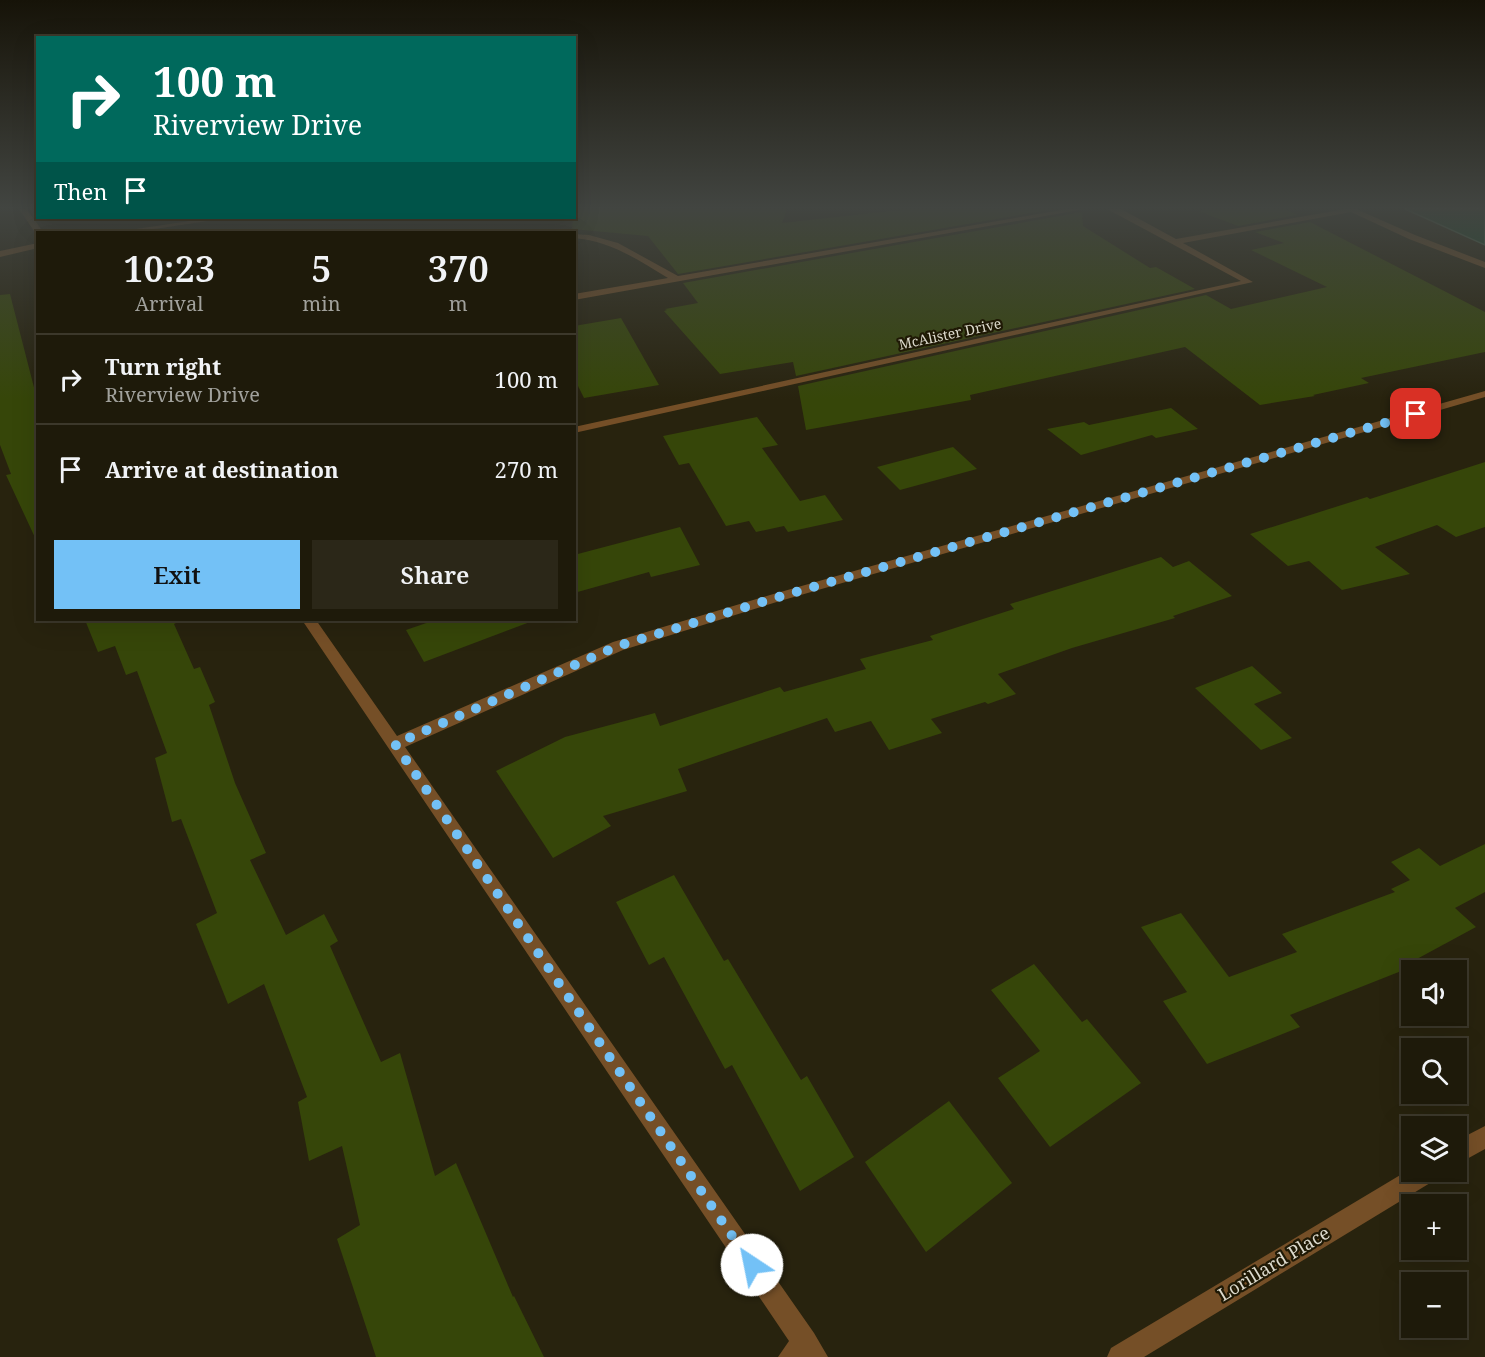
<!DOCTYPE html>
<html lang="en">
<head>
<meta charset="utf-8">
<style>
	:root { --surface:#1e1a0a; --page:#2b2718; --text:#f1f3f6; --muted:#a1a19c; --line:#3c382b; --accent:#73c1f6 }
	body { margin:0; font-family:"Noto Serif",serif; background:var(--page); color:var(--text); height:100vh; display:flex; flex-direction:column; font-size:22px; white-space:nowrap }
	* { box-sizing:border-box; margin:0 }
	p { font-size:20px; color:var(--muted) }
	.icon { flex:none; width:33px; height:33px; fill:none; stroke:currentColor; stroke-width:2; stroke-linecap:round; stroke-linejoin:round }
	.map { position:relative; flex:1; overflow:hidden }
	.drawer { position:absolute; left:36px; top:231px; width:540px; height:390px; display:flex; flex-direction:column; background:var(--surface); border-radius:0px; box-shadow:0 6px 24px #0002,0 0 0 2px var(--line) }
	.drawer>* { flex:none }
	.guide { position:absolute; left:36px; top:36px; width:540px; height:183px; border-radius:0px; box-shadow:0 6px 24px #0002,0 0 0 2px var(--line); background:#00695c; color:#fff; overflow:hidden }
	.controls { position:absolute; left:1401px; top:960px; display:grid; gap:12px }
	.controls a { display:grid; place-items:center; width:66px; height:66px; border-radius:0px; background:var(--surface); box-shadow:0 6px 24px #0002,0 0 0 2px var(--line); font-size:30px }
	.pin { position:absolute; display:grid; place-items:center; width:51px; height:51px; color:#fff; margin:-26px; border-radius:12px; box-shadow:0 3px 9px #0006 }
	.me { position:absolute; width:66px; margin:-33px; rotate:326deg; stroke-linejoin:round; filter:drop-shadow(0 0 4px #0008) }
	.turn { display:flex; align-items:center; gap:21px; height:126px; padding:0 18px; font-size:27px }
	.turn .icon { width:78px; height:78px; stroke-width:2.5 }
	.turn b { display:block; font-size:42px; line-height:51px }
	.then { display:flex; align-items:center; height:57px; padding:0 18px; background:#0003; gap:12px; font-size:22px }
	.eta { display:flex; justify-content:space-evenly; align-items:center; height:102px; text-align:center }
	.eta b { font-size:36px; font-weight:600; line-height:42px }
	.action { display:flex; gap:12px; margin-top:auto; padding:12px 18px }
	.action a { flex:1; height:69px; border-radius:0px; background:var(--accent); color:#111; font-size:24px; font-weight:600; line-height:69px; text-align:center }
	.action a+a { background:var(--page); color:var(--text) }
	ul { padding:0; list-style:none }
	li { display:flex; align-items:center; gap:18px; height:90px; padding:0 18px; border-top:2px solid var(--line) }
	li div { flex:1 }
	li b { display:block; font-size:22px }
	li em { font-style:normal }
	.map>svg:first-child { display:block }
	.water { fill:#114d2a; stroke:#4e775b; stroke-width:1.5 }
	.building { fill:#364609 }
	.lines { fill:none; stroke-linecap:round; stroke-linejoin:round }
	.minor { fill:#754f27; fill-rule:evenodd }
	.route { stroke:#73c1f6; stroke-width:10; stroke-dasharray:0 18 }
	.labels { text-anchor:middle; stroke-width:4.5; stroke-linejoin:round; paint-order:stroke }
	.far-street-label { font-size:14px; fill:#dcd9cc; stroke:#1f1905 }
	.near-street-label { font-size:18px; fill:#dcd9cc; stroke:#1f1905 }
</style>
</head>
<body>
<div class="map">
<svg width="1485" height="1357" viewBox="0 0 1485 1357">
	<rect width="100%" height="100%" fill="#28230e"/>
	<!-- water -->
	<polygon class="water" points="1405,209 1485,209 1485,245"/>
	<!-- building -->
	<g class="building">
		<polygon points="574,209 787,209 782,223 910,209 1054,209 678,274 648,236 572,229"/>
		<polygon points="1202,209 1285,209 1297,215 1238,226 1201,212"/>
		<polygon points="1082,212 1083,226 1150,268 1156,267 1195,289 796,376 793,362 720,374 664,311 667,310 665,309 698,303 683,283"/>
		<polygon points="1310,222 1485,312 1485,352 1361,378 1369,383 1313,395 1315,396 1260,405 1185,347 970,395 971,400 806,430 798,386 1206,295 1231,309 1327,287 1251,250 1284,243 1255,232"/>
		<polygon points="10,294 38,403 38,544 6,475 11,474 0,445 0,295"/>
		<polygon points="621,318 659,385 584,398 574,378 574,326"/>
		<polygon points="1171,408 1198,429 1156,438 1152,435 1081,455 1047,429 1084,422 1089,425"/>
		<polygon points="757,417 778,445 762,448 800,501 825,495 843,520 788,532 784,526 756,532 749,521 726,526 689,463 679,465 663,436"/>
		<polygon points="953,447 977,469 900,490 877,467"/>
		<polygon points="1485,462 1485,527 1456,537 1437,525 1375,547 1410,574 1342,590 1309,561 1288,566 1250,534 1367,497 1370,499"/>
		<polygon points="680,527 700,565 651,577 649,572 574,593 574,555"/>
		<polygon points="1161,557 1173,567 1189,561 1232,596 1173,616 1175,618 1072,648 998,674 1016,694 988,704 985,702 931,719 942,733 889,750 871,721 835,732 827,718 678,769 687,791 603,816 611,826 553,858 496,771 565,737 655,713 660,726 780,687 784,692 866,669 860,659 933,640 930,636 1014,609 1010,604"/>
		<polygon points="85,620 177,620 178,622 174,624 194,669 200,667 215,702 209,705 235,783 266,853 250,860 286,935 324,914 338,941 330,946 381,1062 400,1053 435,1176 456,1163 513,1297 514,1296 544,1357 376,1357 337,1239 360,1225 342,1146 309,1161 298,1102 307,1097 264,984 228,1004 196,924 217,913 181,819 172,822 155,758 167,753 137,671 126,675 115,646 98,652"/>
		<polygon points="435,620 529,620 530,622 424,662 406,630"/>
		<polygon points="1252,666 1282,693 1254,704 1292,738 1261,750 1195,688"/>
		<polygon points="1485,844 1485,892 1455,908 1476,927 1415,960 1419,964 1290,1015 1300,1027 1207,1064 1163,1001 1187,992 1141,927 1181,913 1229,977 1297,952 1282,934 1395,892 1391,889 1410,880 1391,862 1419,848 1440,866"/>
		<polygon points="674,875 724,961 728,959 801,1080 807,1076 854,1157 800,1191 732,1065 725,1069 664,957 649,965 616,902"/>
		<polygon points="1034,964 1082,1022 1087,1019 1141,1083 1050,1147 998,1078 1040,1051 991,990"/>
		<polygon points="949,1101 1012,1183 926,1252 865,1162"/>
	</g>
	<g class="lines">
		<!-- minor -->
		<g class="minor">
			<polygon points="19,209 27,209 43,232 36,234"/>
			<path d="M1067,209h17l-510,91v-6l94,-16c-30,-18 -57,-37 -94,-40v-4l15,1 29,8 60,33z"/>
			<polygon points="1107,209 1121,209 1176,239 1345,209 1356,209 1415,235 1485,262 1485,268 1409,239 1351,212 1183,243 1253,282 574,433 574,427 1241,281"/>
			<polygon points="210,218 228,218 134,232 116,232"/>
			<polygon points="38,243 38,248 0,257 0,251"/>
			<polygon points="1485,391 1485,397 780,601 623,650 405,747 814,1333 828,1357 778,1357 789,1341 302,620 316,620 397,736 613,642 770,595"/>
			<polygon points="1485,1126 1485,1149 1456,1165 1456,1141"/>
			<polygon points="1412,1168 1412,1172 1438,1172 1435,1180 1144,1357 1107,1357 1111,1348"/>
		</g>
	</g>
	<!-- sky -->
	<linearGradient id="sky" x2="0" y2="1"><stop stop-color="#161308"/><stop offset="0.52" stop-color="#424541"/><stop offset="1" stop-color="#424541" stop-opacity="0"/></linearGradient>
	<rect width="1485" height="399" fill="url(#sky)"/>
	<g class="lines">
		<!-- route -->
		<polyline class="route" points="752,1265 395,744 618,646 775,598 1416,414"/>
	</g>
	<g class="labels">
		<!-- far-street labels -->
		<g class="far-street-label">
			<text transform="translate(950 334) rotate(-12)" y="5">McAlister Drive</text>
		</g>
		<!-- near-street labels -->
		<g class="near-street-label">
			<text transform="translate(1274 1264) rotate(-31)" y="6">Lorillard Place</text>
		</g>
	</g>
</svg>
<div class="controls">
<a><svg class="icon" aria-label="sound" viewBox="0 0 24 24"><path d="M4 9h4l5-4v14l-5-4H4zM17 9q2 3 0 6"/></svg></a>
<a><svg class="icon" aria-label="search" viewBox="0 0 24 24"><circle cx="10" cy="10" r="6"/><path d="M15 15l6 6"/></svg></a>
<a><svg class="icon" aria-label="layers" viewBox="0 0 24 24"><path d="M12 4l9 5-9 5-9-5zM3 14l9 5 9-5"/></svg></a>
<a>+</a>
<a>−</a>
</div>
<div class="pin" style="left:1416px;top:414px;background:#d93025"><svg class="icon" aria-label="arrive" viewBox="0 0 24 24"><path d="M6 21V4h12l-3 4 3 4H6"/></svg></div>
<svg class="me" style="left:752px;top:1265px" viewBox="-20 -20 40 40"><circle r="19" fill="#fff"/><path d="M0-13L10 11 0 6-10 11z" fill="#73c1f6"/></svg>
<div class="guide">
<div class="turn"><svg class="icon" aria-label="right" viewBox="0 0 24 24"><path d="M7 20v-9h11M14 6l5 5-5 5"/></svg><div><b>100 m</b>Riverview Drive</div></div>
<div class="then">Then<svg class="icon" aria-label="arrive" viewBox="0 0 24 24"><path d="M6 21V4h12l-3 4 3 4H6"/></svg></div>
</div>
<section class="drawer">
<div class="eta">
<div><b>10:23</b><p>Arrival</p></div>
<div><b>5</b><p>min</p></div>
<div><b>370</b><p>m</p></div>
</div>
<ul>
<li><svg class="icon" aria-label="right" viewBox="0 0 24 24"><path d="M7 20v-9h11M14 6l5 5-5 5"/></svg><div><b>Turn right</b><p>Riverview Drive</p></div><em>100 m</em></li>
<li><svg class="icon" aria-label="arrive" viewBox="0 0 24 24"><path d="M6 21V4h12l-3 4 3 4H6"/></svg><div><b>Arrive at destination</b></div><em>270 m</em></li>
</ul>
<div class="action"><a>Exit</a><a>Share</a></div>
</section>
</div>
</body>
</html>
